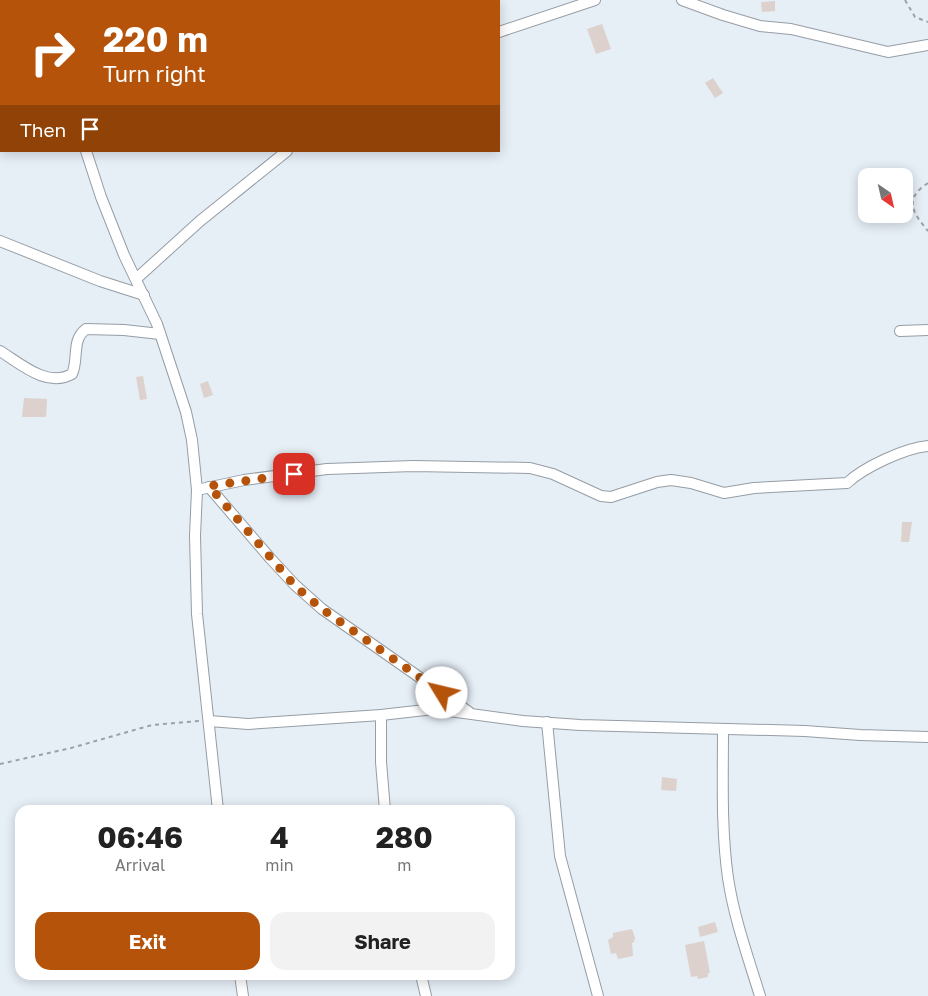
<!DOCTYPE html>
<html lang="en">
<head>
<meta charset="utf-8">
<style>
	:root { --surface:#fff; --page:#f2f2f2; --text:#222; --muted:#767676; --accent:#b45309 }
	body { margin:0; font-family:"Golos Text",sans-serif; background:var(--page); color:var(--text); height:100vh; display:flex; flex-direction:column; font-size:19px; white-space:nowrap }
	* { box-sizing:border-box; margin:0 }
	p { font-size:16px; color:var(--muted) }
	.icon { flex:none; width:28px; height:28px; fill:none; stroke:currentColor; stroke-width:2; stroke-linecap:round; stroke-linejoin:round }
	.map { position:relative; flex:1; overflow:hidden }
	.sheet { position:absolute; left:15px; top:805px; width:500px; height:175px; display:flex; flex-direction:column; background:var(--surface); border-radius:15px; box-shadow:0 2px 12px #0003 }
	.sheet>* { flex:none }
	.top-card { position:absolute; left:0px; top:0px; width:500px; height:152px; box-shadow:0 2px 12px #0003; background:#b45309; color:#fff; overflow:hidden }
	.needle { width:32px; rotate:146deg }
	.buttons { position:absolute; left:858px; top:168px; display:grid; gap:10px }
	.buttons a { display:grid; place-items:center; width:55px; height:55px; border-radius:10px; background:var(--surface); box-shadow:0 2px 12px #0003; font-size:25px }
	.pin { position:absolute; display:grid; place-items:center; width:42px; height:42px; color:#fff; margin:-21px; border-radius:10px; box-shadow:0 2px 8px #0006 }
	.me { position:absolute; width:55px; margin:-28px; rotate:306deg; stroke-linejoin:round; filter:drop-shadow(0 0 4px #0008) }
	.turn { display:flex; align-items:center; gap:18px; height:105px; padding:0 20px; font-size:22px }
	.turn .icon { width:65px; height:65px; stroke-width:2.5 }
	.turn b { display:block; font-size:35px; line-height:42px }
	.then { display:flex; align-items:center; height:48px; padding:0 20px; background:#0003; gap:10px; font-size:19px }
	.eta { display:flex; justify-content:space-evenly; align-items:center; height:85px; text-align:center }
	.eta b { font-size:30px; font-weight:700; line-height:35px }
	.action { display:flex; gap:10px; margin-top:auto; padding:10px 20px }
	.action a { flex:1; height:58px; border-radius:15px; background:var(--accent); color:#fff; font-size:20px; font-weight:700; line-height:58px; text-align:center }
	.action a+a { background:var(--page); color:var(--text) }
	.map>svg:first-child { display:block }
	.building { fill:#dcd1cd }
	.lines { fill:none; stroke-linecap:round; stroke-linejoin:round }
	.minor-casing { stroke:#969da5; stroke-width:12 }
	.path { stroke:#9ca1a7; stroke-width:2; stroke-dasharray:4 4; stroke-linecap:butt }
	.minor { stroke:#fff; stroke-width:10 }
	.route { stroke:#b45309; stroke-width:9; stroke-dasharray:0 16.2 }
</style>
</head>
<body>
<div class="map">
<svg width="928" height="996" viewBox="0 0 928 996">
	<rect width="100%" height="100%" fill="#e6eef6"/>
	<!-- building -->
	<g class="building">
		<polygon points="775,1 775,11 762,12 761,2"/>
		<polygon points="602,24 611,49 596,54 587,29"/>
		<polygon points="713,78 723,93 715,98 705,83"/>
		<polygon points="143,376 147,399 140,400 136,377"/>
		<polygon points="208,381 213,395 204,398 200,384"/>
		<polygon points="24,398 47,399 46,417 22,417"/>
		<polygon points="902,522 912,522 909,542 901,542"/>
		<polygon points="662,777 677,779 676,791 661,790"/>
		<polygon points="715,922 718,932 700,937 698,927"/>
		<polygon points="632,929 635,938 634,942 632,943 633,956 618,959 616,953 611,954 608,940 613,937 613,933"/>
		<polygon points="704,941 710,973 708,973 708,977 698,979 697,976 691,977 685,945"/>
	</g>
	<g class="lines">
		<defs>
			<g id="minor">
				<polyline points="46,0 46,1"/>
				<polyline points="682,0 723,15 760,26 791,29 888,52 928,45"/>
				<polyline points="448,1 449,0"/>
				<polyline points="499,32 595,0"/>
				<polyline points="86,151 101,197 124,255 157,324 186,412 192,440 197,490 195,536 197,614 218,810"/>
				<polyline points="0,241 100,281 144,295"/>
				<polyline points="136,279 200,221 287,151"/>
				<polyline points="900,331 928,330"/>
				<path d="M0,351c21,13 47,37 72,23 7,-15 -1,-34 14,-45l38,1 36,4"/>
				<polyline points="209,487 270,558 295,585 322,609 469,712"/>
				<path d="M197,490l47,-10 83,-11 86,-3 117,2 23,6 48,22 10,1 46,-15 14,-2 20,3 33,10 30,-5 93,-5c17,-16 58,-35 81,-37"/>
				<polyline points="381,715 381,762 385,810"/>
				<polyline points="209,721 248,724 381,715 434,709 523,721 580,725 805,731 860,735 928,737"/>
				<polyline points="547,722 560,856 598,996"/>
				<path d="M723,729c0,50 -2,99 5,149 6,40 20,79 32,118"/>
				<polyline points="240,975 243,996"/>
				<polyline points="421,975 426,996"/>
			</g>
		</defs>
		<!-- minor casing -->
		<use href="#minor" class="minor-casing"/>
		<!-- path -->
		<g class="path">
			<polyline points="250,0 250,1"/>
			<polyline points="905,0 915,17 928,22"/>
			<polyline points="123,1 123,0"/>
			<path d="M928,183c-25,16 -15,30 0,48"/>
			<polyline points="0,764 71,748 152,725 199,721"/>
		</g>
		<!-- minor -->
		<use href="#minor" class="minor"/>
	</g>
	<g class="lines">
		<!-- route -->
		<polyline class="route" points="294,474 209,486 295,586 322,609 442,693"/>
	</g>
</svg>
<div class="buttons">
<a><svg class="needle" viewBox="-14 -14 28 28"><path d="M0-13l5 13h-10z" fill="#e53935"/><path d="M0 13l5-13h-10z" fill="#767676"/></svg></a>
</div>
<div class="pin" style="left:294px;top:474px;background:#d93025"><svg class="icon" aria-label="arrive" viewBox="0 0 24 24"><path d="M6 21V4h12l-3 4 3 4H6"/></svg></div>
<svg class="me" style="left:442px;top:693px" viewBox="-20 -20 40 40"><circle r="19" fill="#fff"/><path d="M0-13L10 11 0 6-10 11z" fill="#b45309"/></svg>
<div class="top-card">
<div class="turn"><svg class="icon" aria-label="right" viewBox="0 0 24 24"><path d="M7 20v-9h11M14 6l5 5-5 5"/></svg><div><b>220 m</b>Turn right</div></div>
<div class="then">Then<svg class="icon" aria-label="arrive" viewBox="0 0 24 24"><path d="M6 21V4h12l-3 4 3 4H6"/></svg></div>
</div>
<section class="sheet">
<div class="eta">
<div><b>06:46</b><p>Arrival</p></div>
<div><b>4</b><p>min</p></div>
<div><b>280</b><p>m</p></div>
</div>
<div class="action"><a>Exit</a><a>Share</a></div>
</section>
</div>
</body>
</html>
